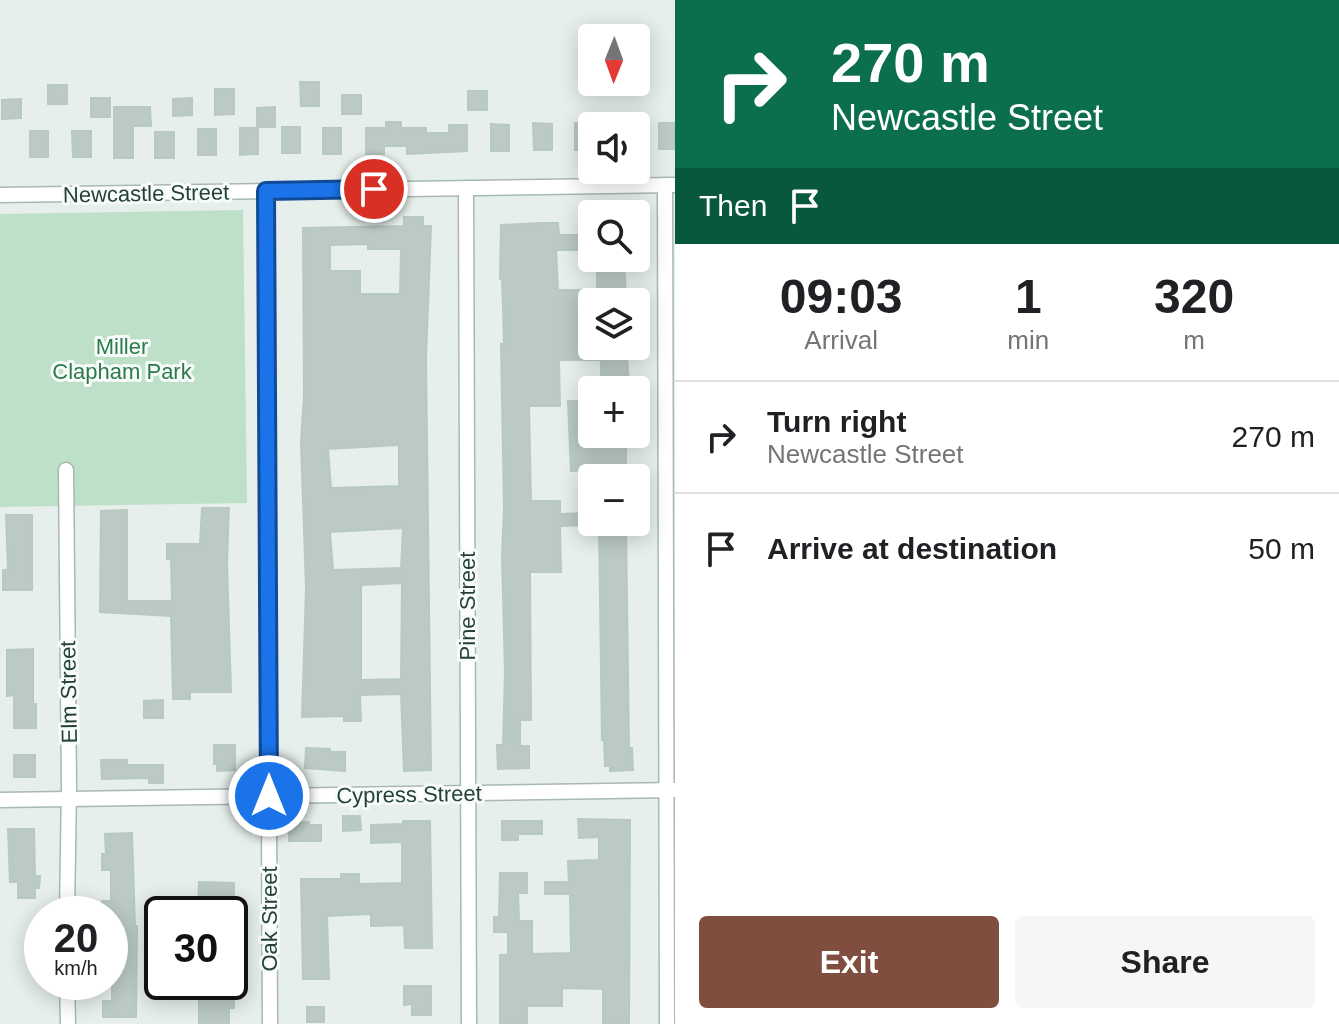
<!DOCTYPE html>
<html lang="en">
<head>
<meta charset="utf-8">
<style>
	:root { --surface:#fff; --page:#f6f6f6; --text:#202124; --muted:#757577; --line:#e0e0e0; --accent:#7f4e3f }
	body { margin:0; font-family:Helvetica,sans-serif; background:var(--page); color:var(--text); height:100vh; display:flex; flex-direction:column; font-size:30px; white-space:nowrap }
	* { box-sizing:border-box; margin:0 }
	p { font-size:26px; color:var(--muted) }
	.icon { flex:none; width:44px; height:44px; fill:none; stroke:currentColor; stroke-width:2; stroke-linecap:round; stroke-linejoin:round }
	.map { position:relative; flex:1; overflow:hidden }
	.panel { display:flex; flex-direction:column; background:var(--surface); width:664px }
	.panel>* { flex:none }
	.top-card { background:#0b6e4f; color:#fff; overflow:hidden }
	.needle { width:52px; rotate:181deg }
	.buttons { position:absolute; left:578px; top:24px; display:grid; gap:16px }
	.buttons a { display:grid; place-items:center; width:72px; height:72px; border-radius:8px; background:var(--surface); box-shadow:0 4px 20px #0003; font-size:40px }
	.speed { position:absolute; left:24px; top:896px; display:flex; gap:16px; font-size:40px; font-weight:700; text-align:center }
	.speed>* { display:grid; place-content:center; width:104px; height:104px; border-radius:50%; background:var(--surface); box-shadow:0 4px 20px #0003; line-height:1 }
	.speed small { font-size:20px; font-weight:400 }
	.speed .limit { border:4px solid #111; border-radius:12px; background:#fff; color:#111 }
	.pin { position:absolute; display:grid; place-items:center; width:68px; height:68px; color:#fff; margin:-34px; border:4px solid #fff; border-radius:50%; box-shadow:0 2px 8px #0007 }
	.me { position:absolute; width:88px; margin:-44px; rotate:0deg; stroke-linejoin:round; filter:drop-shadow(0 0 6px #0008) }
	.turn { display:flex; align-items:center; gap:28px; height:168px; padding:0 24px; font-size:36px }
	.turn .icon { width:104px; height:104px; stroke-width:2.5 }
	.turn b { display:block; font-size:56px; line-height:68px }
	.then { display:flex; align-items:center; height:76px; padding:0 24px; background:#0003; gap:16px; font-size:30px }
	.eta { display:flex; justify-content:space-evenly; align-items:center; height:136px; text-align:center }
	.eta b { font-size:48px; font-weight:600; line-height:56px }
	.button { display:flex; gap:16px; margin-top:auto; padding:16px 24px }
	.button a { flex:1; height:92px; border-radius:8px; background:var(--accent); color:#fff; font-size:32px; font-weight:600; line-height:92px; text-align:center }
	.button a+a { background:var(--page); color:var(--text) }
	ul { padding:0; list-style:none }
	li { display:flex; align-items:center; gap:24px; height:112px; padding:0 24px; border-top:2px solid var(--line) }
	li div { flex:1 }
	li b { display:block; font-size:30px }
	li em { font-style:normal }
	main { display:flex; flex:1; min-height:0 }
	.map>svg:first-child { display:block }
	.green { fill:#bfe0c8 }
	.building { fill:#bbcac4; stroke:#b8c9c2; stroke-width:2; fill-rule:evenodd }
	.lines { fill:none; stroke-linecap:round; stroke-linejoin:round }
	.minor-casing { stroke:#a8b8b2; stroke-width:17 }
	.minor { stroke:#fff; stroke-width:14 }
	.route-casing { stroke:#114b97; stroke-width:20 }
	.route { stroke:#1a73e8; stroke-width:14 }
	.labels { text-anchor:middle; stroke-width:6; stroke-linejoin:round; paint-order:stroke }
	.street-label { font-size:22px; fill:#24423a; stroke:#f7fbf9 }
	.park-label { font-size:22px; fill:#2d7a4b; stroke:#f7fbf9 }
</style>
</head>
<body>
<main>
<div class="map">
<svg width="675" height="1024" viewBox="0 0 675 1024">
	<rect width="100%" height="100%" fill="#e6efeb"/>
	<!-- green -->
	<polygon class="green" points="243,210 247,503 0,507 0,214"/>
	<!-- building -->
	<g class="building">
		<polygon points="300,82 319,82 319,106 301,106"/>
		<rect x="48" y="85" width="19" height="19"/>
		<polygon points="215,89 234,89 234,114 215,115"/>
		<rect x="468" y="91" width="19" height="19"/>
		<rect x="342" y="95" width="19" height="19"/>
		<rect x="91" y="98" width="19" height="19"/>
		<polygon points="192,98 192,115 173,116 173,99"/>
		<polygon points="21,99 21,118 2,119 2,100"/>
		<polygon points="114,107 150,107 151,126 133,126 133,158 114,158"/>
		<polygon points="275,107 275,127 257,127 257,108"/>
		<polygon points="386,122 401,122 401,128 426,128 426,133 449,133 449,125 467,125 467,151 407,154 407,146 384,146 384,154 366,154 366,128 386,128"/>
		<polygon points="533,123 552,124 552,150 534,150"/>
		<rect x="575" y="123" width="17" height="27"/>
		<rect x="659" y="123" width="16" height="26"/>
		<polygon points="491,124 509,125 509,151 491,151"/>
		<rect x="282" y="127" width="18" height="26"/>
		<polygon points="240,128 258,128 258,154 240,155"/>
		<rect x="323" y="128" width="18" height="26"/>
		<rect x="198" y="129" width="18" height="26"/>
		<rect x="30" y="131" width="18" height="26"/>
		<polygon points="72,131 91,131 91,157 73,157"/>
		<rect x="155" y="132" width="19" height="26"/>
		<path d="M404,217h19v9h8l-5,132 5,412 -27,1 -3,-77 -41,1 1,26h-17v-5l-42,1 4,-129 -5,-146 3,-46 -1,-168 101,-2zM368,244v5h33l-1,45h-40v-23h-30v-26zM399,445v41l-68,2 -3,-39zM403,528l-2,40 -68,2 -3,-38zM402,583l-1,96 -40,1v-95z"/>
		<polygon points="542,223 558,223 559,235 590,235 590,250 556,250 558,290 586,290 586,346 626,346 629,382 601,382 601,360 559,360 560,406 529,406 531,501 560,501 560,514 587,513 587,525 560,526 561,572 530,572 531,720 520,720 520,746 529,746 529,768 498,769 497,745 503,745 505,672 502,555 504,508 501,344 504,344 503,306 502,279 500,279 501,225"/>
		<polygon points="597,258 624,258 626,300 597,300"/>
		<polygon points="568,401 586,401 587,434 626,434 626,478 599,478 599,470 571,471"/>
		<polygon points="202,508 229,508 227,563 231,692 190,692 190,699 173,699 171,616 100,612 101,511 127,510 127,601 172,601 171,559 167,559 167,544 200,544"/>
		<polygon points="6,515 32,515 32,590 3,590 3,570 8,570"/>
		<polygon points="626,527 629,748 632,748 633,770 610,771 610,766 605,766 604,740 602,740 599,528"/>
		<polygon points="33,649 33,704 36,704 36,728 14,728 14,695 7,696 7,650"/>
		<polygon points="163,700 163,718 144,718 144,701"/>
		<polygon points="214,745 235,745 235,770 217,771 217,763 214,764"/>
		<polygon points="306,748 330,749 330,752 345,752 345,771 305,768"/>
		<rect x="14" y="755" width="21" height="22"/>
		<polygon points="101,760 127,760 127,765 163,765 163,783 149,783 149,778 102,779"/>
		<polygon points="343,816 360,816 361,830 343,831"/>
		<polygon points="578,819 630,820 629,1024 603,1024 603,989 562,988 562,1006 527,1006 527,1024 500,1024 500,955 508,955 508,932 494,932 494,917 499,917 500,873 527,873 527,893 518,893 519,921 532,921 532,954 571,953 570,894 545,894 545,882 569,882 568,861 599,860 599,837 579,838"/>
		<polygon points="403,821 430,821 432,948 405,948 404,925 371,926 371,914 327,916 329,979 303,979 301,879 341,879 341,874 359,874 359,884 402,883 402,842 371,843 371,825 403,824"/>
		<polygon points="502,821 542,821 542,834 518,834 518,840 502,840"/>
		<polygon points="309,822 309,825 321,825 321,841 289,841 289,823"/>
		<polygon points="8,829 34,829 35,876 40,876 39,888 35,888 35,898 18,898 18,882 10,882"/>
		<polygon points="132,833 135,926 137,926 136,1017 103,1017 103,1001 112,1001 112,963 110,963 110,914 102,914 102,901 111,901 111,870 102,870 102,854 106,854 105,834"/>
		<polygon points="199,882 234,883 234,898 229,898 229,914 198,914"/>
		<polygon points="404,986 431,986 431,1015 412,1015 412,1004 404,1005"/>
		<polygon points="199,992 234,992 234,1008 229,1008 229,1024 199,1024"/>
		<rect x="307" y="1007" width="17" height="15"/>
	</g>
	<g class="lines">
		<defs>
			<g id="minor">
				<polyline points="665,185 667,1024"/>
				<polyline points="466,188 469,1024"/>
				<polyline points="266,191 270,1024"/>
				<polyline points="0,195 675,185"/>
				<polyline points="66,470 69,786 67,914"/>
				<polyline points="0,800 675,790"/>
				<polyline points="67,982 68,1024"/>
			</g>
		</defs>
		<!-- minor casing -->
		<use href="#minor" class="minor-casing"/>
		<!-- minor -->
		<use href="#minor" class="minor"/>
	</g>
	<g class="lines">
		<defs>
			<polyline id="route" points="269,796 266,191 374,189"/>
		</defs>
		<!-- route casing -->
		<use href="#route" class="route-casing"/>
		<!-- route -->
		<use href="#route" class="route"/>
	</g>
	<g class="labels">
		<!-- street labels -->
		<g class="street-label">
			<text transform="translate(146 193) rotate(-1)" y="8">Newcastle Street</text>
			<text transform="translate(467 606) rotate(-90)" y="8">Pine Street</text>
			<text transform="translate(68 692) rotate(-91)" y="8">Elm Street</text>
			<text transform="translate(409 794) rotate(-1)" y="8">Cypress Street</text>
			<text transform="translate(269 919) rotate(-90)" y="8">Oak Street</text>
		</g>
		<!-- park labels -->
		<g class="park-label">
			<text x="122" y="354">Miller<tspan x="122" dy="25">Clapham Park</tspan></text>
		</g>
	</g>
</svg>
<div class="buttons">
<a><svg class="needle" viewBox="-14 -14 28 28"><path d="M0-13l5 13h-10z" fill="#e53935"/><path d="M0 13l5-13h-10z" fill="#757577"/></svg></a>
<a><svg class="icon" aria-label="sound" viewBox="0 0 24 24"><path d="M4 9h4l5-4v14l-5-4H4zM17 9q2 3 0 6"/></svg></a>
<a><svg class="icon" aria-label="search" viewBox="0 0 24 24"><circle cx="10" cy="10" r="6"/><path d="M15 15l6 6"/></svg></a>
<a><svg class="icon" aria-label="layers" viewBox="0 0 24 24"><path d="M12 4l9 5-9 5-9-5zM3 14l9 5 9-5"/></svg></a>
<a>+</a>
<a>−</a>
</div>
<div class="speed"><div>20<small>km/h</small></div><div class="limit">30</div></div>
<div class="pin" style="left:374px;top:189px;background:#d93025"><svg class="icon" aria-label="arrive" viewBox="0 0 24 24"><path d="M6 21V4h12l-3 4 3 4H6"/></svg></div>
<svg class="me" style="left:269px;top:796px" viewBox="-20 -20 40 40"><circle r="17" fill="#1a73e8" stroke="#fff" stroke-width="3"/><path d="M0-11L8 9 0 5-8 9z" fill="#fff"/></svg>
</div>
<section class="panel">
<div class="top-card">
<div class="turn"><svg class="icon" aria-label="right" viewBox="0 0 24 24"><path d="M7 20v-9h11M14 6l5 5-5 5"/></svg><div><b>270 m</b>Newcastle Street</div></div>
<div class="then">Then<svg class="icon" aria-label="arrive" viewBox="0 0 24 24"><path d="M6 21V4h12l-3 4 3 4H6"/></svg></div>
</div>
<div class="eta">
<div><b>09:03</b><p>Arrival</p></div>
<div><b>1</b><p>min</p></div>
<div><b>320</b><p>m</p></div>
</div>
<ul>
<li><svg class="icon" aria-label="right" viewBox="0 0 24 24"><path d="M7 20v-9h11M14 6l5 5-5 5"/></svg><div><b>Turn right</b><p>Newcastle Street</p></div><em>270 m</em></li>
<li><svg class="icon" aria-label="arrive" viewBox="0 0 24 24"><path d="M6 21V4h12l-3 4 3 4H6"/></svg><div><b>Arrive at destination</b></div><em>50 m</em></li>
</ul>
<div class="button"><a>Exit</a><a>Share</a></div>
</section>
</main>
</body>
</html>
